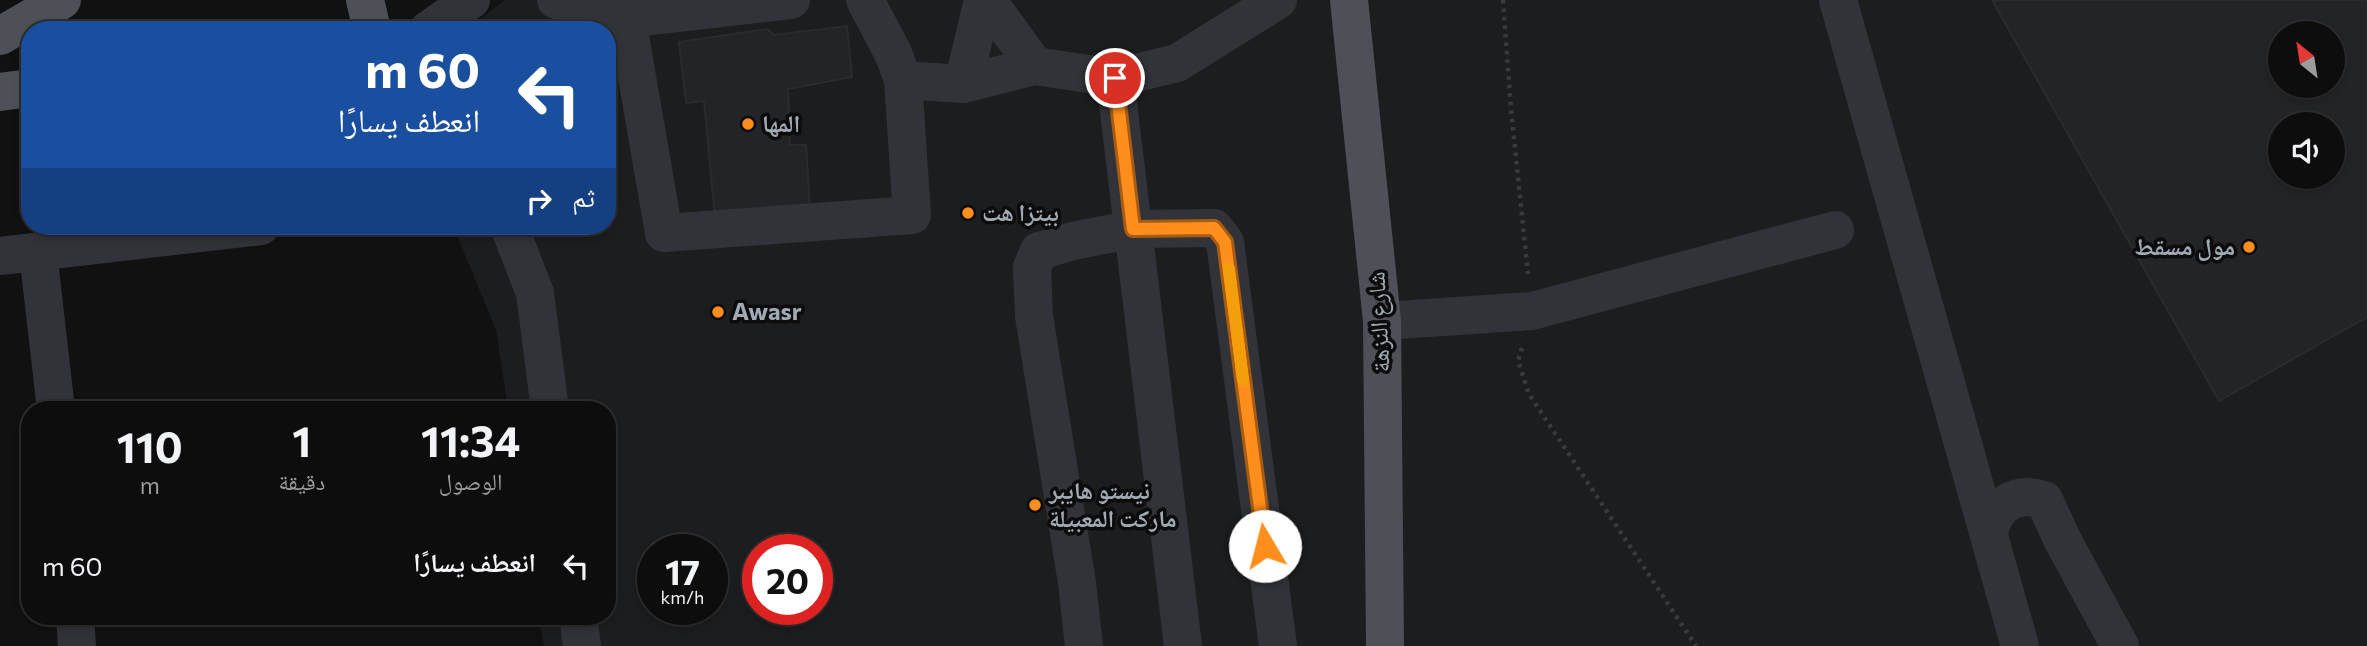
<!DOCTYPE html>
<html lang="ar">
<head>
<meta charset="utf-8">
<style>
	:root { --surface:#0d0d0e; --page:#1b1b1c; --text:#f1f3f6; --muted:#9a9c9e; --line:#2d2d2e }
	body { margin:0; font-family:Commissioner,"Noto Naskh Arabic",sans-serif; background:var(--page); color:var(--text); direction:rtl; height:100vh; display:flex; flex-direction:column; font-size:26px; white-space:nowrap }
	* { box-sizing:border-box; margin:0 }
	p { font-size:23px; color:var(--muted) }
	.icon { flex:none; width:38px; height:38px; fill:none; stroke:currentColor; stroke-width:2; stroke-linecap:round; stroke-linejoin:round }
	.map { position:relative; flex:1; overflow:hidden; direction:ltr }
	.details { position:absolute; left:21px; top:401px; width:595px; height:224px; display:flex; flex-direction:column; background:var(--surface); border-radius:28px; box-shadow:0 4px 10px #0003,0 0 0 2px var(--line); direction:rtl }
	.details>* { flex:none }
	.banner { position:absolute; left:21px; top:21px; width:595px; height:214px; border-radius:28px; box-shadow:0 4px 10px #0003,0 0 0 2px var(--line); direction:rtl; background:#1a4fa0; color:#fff; overflow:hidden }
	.needle { width:46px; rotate:330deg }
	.buttons { position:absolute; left:2268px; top:21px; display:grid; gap:14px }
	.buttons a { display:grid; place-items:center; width:77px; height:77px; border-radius:50%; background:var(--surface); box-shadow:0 4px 10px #0003,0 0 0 2px var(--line); font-size:35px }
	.speed { position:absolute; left:637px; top:534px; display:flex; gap:14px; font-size:35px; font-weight:700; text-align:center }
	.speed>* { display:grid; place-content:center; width:91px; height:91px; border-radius:50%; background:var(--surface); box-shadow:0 4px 10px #0003,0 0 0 2px var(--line); line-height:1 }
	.speed small { font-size:18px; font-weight:400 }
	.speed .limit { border:10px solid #d22; background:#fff; color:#111 }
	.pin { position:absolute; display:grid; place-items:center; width:60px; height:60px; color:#fff; margin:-30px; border:4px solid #fff; border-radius:50%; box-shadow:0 2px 7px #0007 }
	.me { position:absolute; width:77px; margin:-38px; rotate:352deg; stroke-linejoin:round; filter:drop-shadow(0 0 5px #0008) }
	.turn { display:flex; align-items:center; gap:24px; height:147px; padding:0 21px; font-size:32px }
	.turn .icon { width:91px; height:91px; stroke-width:2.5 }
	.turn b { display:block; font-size:49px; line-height:60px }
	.then { display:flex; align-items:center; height:66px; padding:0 21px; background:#0003; gap:14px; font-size:26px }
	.eta { display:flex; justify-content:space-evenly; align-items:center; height:119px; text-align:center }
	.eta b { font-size:42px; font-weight:700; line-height:49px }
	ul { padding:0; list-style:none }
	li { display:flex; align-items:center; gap:21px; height:91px; padding:0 21px }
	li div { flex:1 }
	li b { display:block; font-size:26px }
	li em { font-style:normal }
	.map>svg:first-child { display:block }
	.built { fill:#1c1d1f; fill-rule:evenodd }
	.building { fill:#232427; stroke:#2a2b2f; stroke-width:2; fill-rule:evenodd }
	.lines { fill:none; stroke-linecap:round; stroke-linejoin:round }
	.path { stroke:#373b3f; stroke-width:4.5; stroke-dasharray:3.5 5; stroke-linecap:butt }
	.minor { stroke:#313338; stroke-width:38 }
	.major { stroke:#4d5157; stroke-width:38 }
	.route-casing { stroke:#a65c12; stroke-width:18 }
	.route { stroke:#ff8e1c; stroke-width:12 }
	.slow { stroke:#f59e0b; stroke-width:12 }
	.poi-dot { fill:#ff8e1c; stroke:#0c0c0d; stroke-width:2.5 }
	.labels { text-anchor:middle; stroke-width:7; stroke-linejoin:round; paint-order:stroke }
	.poi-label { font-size:24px; font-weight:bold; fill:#a0aab5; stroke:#0c0c0d; text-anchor:start }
	.street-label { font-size:24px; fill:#a0aab5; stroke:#0c0c0d }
</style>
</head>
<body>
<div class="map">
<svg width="2367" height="646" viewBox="0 0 2367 646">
	<rect width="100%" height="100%" fill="#111112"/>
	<!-- built -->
	<path class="built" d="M505,0h1862v646h-1823l-5,-30h68v-206l-99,-1 -12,-79 -43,-104h154v-196h-141zM2280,33h53v53h-53zM2280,124h53v53h-53zM653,550h59v59h-59zM758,550h59v59h-59z"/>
	<!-- building -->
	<g class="building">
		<path d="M1992,0h375v317l-148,84zM2280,33h53v53h-53zM2280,124h53v53h-53z"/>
		<polygon points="847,26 852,77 788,89 790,145 806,145 810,208 715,218 704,101 686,103 679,42 768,29 774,35"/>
	</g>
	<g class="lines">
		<!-- path -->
		<g class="path">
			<polyline points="1503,0 1511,109 1528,274"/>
			<polyline points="1522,348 1518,361 1529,394 1696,646"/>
		</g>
		<!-- minor -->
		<g class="minor">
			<polyline points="556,0 627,19 791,0"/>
			<polyline points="630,0 627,19 664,233 912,215 903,80"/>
			<polyline points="865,0 893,53 903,80 963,84 1035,66"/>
			<polyline points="987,0 1035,66 1115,78 1177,63 1278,0"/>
			<polyline points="1838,0 2020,646"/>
			<polyline points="428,30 471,0"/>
			<polyline points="1115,78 1183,646"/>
			<polyline points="963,84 983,0"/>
			<polyline points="509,226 535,293 550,410"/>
			<polyline points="38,252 56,410"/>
			<polyline points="0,256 261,226"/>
			<polyline points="1382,321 1532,311 1835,230"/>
			<path d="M1989,532c6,-28 27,-41 55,-32l19,41 57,105"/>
			<polyline points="75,616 77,646"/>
			<polyline points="578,616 582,646"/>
			<polyline points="1084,646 1077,583 1034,316 1032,267 1039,251 1073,241 1134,229 1214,228 1225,242 1278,646"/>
		</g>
		<!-- major -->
		<g class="major">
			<polyline points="365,0 372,30"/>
			<polyline points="1349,0 1382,321 1385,646"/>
			<polyline points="0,36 62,0"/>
			<polyline points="0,92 30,88"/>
		</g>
	</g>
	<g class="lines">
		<defs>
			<polyline id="route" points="1115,78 1133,229 1214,228 1225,242 1265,546"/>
		</defs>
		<!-- route casing -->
		<use href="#route" class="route-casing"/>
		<!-- route -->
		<use href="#route" class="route"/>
		<!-- slow -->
		<polyline class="slow" points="1229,269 1243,380"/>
	</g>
	<!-- markers -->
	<g class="poi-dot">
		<circle cx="748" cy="124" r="7"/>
		<circle cx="968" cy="213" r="7"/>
		<circle cx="2249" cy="247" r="7"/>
		<circle cx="718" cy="312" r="7"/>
		<circle cx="1035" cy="505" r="7"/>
	</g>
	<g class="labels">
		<!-- poi labels -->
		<g class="poi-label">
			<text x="762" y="132">المها</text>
			<text x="982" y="221">بيتزا هت</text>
			<text x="2235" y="255" text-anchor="end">مول مسقط</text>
			<text x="732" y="320">Awasr</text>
			<text x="1049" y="499">نيستو هايبر<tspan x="1049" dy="28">ماركت المعبيلة</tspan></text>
		</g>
		<!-- street labels -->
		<g class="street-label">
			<text transform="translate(1379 322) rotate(-93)" y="8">شارع النزهة</text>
		</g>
	</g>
</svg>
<div class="buttons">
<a><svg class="needle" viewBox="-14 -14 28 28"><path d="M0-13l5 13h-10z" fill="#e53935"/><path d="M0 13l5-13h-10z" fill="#9a9c9e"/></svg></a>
<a><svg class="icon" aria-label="sound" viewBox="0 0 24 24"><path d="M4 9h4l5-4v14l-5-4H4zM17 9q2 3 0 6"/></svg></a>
</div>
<div class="speed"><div>17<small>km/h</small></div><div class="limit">20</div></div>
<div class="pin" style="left:1115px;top:78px;background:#d93025"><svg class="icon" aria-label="arrive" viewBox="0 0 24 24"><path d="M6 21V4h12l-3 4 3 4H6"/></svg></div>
<svg class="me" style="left:1265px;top:546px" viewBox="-20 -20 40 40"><circle r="19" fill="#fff"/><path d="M0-13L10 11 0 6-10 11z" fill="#ff8e1c"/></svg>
<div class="banner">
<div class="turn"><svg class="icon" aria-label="left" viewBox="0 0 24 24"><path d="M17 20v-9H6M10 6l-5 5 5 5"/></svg><div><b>60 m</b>انعطف يسارًا</div></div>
<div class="then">ثم<svg class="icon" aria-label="right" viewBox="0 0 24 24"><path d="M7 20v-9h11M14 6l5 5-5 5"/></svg></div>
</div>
<section class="details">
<div class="eta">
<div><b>11:34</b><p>الوصول</p></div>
<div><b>1</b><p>دقيقة</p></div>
<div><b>110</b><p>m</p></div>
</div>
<ul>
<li><svg class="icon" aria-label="left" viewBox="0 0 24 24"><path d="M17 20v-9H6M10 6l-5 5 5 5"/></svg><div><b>انعطف يسارًا</b></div><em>60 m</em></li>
</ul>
</section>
</div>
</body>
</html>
